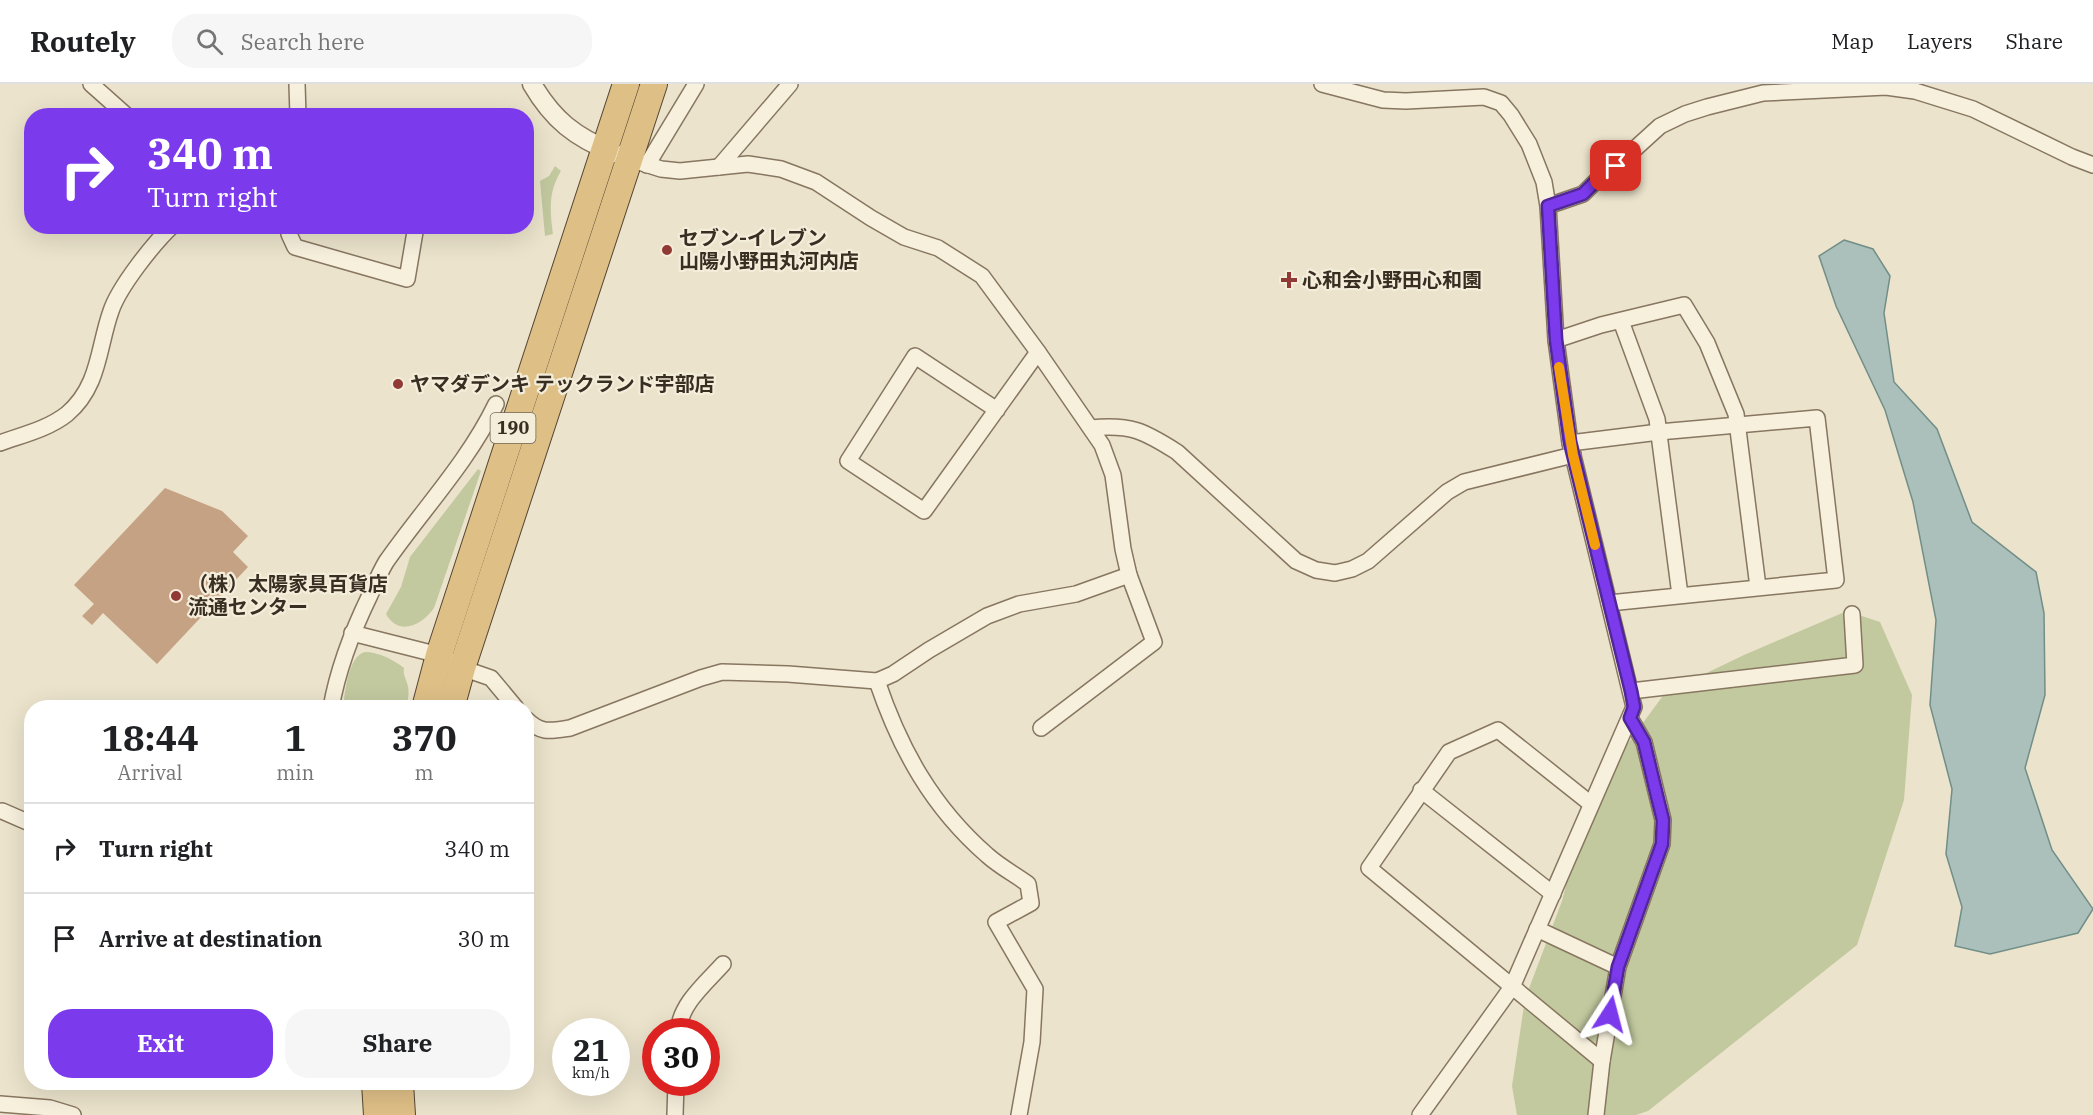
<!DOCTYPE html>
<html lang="en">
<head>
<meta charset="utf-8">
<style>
	:root { --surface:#fff; --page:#f6f6f6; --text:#202124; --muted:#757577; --line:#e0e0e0; --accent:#7c3aed }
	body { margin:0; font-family:"IBM Plex Serif","Noto Sans JP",serif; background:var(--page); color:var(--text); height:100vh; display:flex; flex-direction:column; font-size:22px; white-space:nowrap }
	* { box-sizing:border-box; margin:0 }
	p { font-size:20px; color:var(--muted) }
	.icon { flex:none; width:33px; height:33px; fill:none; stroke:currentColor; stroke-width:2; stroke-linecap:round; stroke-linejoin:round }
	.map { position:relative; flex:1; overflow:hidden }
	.drawer { position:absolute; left:24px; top:616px; width:510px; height:390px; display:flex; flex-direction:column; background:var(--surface); border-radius:24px; box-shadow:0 6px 24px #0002 }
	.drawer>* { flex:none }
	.hud { position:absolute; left:24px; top:24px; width:510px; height:126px; border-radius:24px; box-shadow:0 6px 24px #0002; background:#7c3aed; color:#fff; overflow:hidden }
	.speed { position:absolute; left:552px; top:934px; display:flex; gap:12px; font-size:30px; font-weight:700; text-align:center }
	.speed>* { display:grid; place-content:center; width:78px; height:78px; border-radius:50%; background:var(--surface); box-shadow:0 6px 24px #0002; line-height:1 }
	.speed small { font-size:15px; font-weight:400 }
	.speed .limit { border:9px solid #d22; background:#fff; color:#111 }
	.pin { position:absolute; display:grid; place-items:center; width:51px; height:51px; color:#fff; margin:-26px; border-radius:12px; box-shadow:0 3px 9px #0006 }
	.me { position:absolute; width:66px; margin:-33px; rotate:9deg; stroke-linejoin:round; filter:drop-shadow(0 0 4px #0008) }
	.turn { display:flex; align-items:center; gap:21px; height:126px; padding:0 24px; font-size:27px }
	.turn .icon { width:78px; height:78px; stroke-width:2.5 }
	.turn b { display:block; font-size:42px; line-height:51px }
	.eta { display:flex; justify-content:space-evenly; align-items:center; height:102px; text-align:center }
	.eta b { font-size:36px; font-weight:700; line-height:42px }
	.cta { display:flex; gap:12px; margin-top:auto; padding:12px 24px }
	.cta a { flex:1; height:69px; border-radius:24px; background:var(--accent); color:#fff; font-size:24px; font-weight:700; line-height:69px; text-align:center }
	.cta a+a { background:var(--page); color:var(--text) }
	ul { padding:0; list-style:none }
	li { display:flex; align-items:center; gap:18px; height:90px; padding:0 24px; border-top:2px solid var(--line) }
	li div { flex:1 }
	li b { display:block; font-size:22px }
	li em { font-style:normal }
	header { display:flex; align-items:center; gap:36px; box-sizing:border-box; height:84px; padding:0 30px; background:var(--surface); border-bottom:2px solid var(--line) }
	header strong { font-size:28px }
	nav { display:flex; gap:33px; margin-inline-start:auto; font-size:21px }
	.search { width:420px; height:54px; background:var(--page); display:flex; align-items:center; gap:15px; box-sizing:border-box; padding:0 21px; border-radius:24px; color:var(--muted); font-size:22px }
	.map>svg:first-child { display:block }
	.green { fill:#c2c99f }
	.water { fill:#abc0bb; stroke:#728e88; stroke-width:1.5 }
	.building { fill:#c6a284 }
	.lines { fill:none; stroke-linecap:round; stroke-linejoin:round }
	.minor-casing { stroke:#877660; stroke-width:18 }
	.tertiary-casing { stroke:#877660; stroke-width:21 }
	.trunk-casing { stroke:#554534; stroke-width:28 }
	.minor { stroke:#f7f0dd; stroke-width:15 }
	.tertiary { stroke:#f7f0dd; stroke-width:18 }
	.trunk { stroke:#debf86; stroke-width:26 }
	.route-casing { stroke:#51269a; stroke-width:15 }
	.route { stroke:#7c3aed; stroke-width:10 }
	.slow { stroke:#f59e0b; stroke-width:10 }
	.poi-dot { fill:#913935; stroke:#f3edda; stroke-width:2 }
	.labels { text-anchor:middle; stroke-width:4.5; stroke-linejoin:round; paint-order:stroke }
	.shield { fill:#f3edda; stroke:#716759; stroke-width:1.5 }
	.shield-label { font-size:18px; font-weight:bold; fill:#392e22 }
	.poi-label { font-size:20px; font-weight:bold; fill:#392e22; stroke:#f3edda; text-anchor:start }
</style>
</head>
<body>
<header>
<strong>Routely</strong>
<div class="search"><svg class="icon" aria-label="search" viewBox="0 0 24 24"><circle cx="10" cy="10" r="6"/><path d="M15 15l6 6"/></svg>Search here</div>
<nav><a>Map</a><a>Layers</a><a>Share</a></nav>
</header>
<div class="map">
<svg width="2093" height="1031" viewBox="0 0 2093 1031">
	<rect width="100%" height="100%" fill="#ebe3cb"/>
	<!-- green -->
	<g class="green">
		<path d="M555,82l6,5c-13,22 -11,38 -8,63l-8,2 -5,-55 9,-5z"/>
		<path d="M478,385l3,2 -47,137c-12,17 -35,29 -48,6l15,-27 9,-30z"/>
		<polygon points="1847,527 1880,538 1912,611 1904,716 1857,861 1648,1027 1636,1031 1517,1031 1512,1002 1525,915 1562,817 1589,712 1665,609 1744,571"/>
		<path d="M365,568c14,0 29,8 39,16 -1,7 1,8 3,15 3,8 1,17 -1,25h-63c2,-16 5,-52 22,-56z"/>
	</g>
	<!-- water -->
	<polygon class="water" points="1844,156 1873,165 1890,192 1884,229 1894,298 1937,345 1972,438 2036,488 2044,529 2045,611 2025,684 2052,766 2093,825 2078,849 1990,870 1955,862 1962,823 1946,770 1952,705 1930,621 1936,536 1913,418 1885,326 1836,222 1819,172"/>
	<!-- building -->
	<polygon class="building" points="165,404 222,427 248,452 233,468 248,483 157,580 103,529 92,541 82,532 94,520 74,501"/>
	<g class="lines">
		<defs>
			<g id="minor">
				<polyline points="91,0 127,32"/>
				<polyline points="297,0 298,32"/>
				<polyline points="1322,0 1383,16 1406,17 1484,13 1501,19 1511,31 1529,60 1544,98 1548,122 1556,256 1570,359 1634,623 1512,903 1420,1031"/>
				<polyline points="647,81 696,0"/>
				<polyline points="719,83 790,0"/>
				<polyline points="1548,122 1583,110 1602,91 1616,82 1660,42 1685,30 1707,23 1763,9 1886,3 1915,7 1973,25 2072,73 2093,81"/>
				<polyline points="290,142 289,150 295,163 407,195 416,142"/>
				<polyline points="1621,237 1657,335 1680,511"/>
				<polyline points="1556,256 1601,241 1684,221 1707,259 1736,330 1758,503"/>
				<polyline points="997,326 915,272 848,377 924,427 1038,268"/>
				<path d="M1091,344c40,-4 53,3 86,24l119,109 20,9 19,3 17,-4 16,-8 79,-69 17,-10 109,-27"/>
				<path d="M0,359c22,-8 48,-14 67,-29 33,-28 31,-67 44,-103 8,-24 42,-67 61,-85"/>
				<polyline points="1570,359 1659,348 1817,334 1836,496 1609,519"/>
				<polyline points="352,549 439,571 462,584 491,594 516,624"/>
				<path d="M877,597c23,68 55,126 110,174 12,11 27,19 41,29l3,19 -35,19 39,67 -3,53 -13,73"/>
				<polyline points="1631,607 1855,581 1852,530"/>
				<path d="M331,624c7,-40 21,-76 39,-113 5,-11 10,-23 16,-33 37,-53 82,-100 110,-158"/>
				<path d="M526,635c15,15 25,12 44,9l131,-50 21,-6 66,2 89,7 16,-7 36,-24 58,-34 32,-12 57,-10 53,-19 -6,-26 -10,-74 -11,-30 -64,-93 -56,-76 -44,-28 -34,-11 -33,-19 -55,-36 -35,-13 -33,-5 -68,7 -19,-2 -31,-10"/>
				<polyline points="1041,644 1154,558 1129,491"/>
				<polyline points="1421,706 1553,810"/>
				<polyline points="1591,720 1498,646 1449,668 1369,784 1602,977"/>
				<polyline points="2,727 32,740"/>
				<polyline points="1537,845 1618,883"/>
				<path d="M678,948c2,-28 27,-48 45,-68"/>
				<polyline points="0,1020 50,1024 73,1031"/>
				<polyline points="675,1031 676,999"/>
				<polyline points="1596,1031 1602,977 1618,883 1662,760 1663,736 1644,658 1630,634"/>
			</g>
			<path id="tertiary" d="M532,0c21,36 43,53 82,69"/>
			<g id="trunk">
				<polyline points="425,624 439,571 626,0"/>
				<polyline points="451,624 462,584 654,0"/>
				<polyline points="375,999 377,1031"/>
				<polyline points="400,999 402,1031"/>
			</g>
		</defs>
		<!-- minor casing -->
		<use href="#minor" class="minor-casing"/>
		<!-- tertiary casing -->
		<use href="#tertiary" class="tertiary-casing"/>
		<!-- trunk casing -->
		<use href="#trunk" class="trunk-casing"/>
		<!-- minor -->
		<use href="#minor" class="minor"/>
		<!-- tertiary -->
		<use href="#tertiary" class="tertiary"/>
		<!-- trunk -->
		<use href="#trunk" class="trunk"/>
	</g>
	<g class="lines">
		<defs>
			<polyline id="route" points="1610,930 1618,883 1662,760 1663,736 1658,716 1644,658 1630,634 1634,623 1631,607 1570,358 1556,256 1548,122 1583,110 1602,91 1616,82"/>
		</defs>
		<!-- route casing -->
		<use href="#route" class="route-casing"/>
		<!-- route -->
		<use href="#route" class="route"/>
		<!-- slow -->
		<polyline class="slow" points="1559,283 1573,371 1595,461"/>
	</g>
	<!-- markers -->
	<g class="poi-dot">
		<circle cx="667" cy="166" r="6"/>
		<path d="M1286 187h6v6h6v6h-6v6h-6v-6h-6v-6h6z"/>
		<circle cx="398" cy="300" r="6"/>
		<circle cx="176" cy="512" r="6"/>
	</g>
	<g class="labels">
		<!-- shield labels -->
		<rect class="shield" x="490.5" y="329" width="45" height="30" rx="4.5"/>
		<g class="shield-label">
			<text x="513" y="350">190</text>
		</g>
		<!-- poi labels -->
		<g class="poi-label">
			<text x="679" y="161">セブン-イレブン<tspan x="679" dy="23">山陽小野田丸河内店</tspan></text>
			<text x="1302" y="203">心和会小野田心和園</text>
			<text x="410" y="307">ヤマダデンキ テックランド宇部店</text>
			<text x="188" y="507">（株）太陽家具百貨店<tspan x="188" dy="23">流通センター</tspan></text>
		</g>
	</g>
</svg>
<div class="speed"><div>21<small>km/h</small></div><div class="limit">30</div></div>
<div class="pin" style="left:1616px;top:82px;background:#d93025"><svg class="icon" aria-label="arrive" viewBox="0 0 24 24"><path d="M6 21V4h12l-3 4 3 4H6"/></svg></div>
<svg class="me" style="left:1610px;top:930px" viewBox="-20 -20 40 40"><path d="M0-17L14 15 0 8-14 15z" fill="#7c3aed" stroke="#fff" stroke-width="4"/></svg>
<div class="hud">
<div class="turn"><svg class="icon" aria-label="right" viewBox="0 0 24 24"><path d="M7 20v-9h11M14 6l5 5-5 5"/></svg><div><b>340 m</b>Turn right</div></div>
</div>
<section class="drawer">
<div class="eta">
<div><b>18:44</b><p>Arrival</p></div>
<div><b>1</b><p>min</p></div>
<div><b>370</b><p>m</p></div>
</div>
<ul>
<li><svg class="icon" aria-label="right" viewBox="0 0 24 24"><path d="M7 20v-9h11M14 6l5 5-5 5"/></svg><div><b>Turn right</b></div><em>340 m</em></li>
<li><svg class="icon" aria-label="arrive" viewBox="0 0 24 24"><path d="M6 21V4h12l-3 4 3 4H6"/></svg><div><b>Arrive at destination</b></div><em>30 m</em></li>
</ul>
<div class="cta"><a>Exit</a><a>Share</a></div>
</section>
</div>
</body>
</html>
